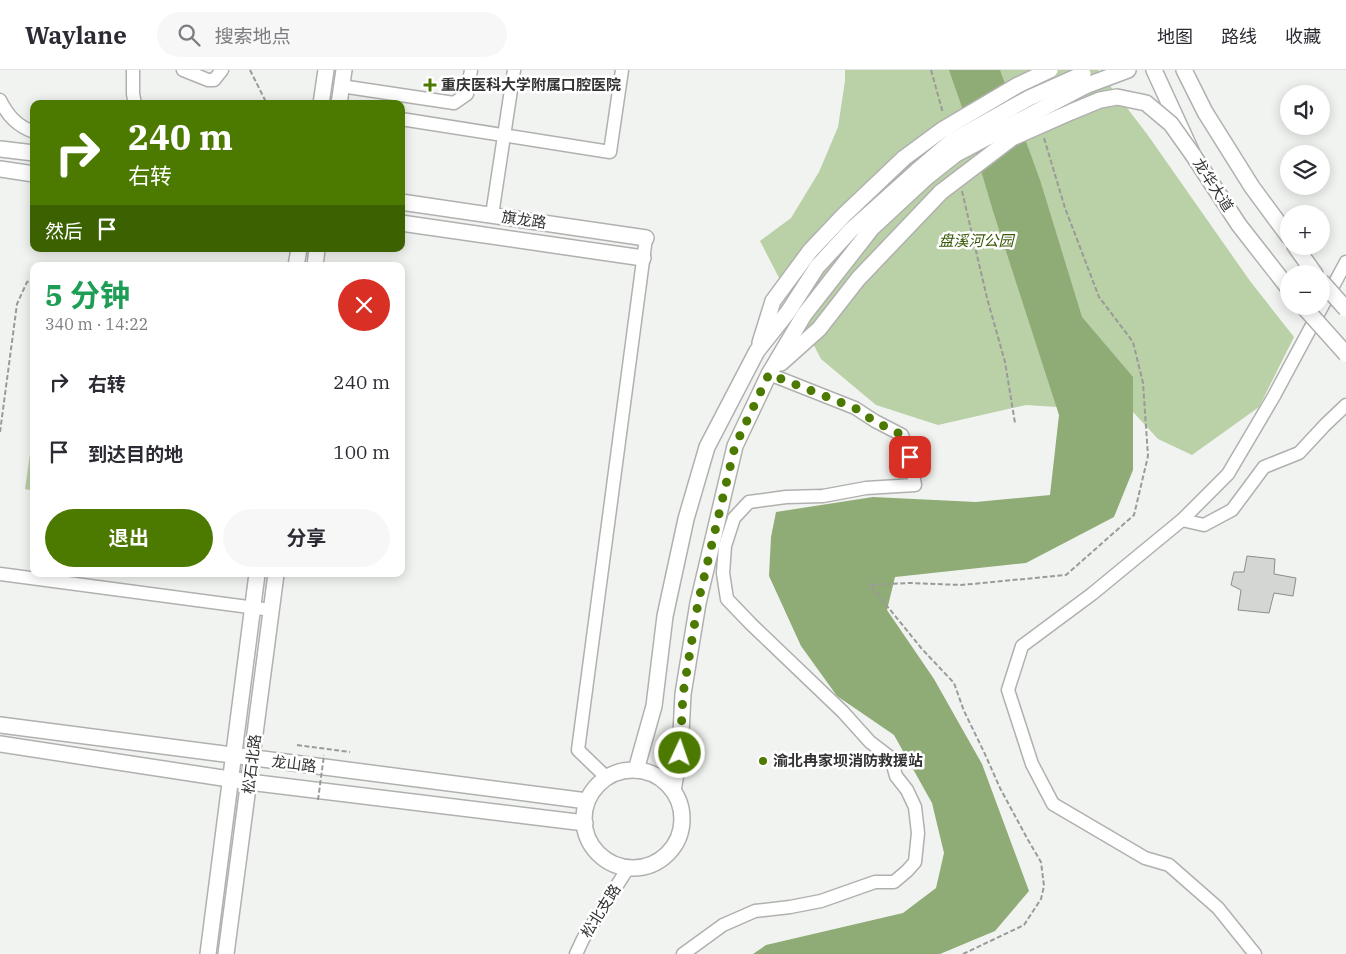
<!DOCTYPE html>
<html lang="zh">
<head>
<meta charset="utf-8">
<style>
	:root { --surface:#fff; --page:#f7f7f7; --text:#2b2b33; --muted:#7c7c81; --line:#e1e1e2; --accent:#4c7a00 }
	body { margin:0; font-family:"IBM Plex Serif","Noto Sans SC",serif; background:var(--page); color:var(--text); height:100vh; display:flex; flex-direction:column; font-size:19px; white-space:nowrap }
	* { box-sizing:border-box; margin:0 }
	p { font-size:16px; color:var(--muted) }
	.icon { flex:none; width:28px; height:28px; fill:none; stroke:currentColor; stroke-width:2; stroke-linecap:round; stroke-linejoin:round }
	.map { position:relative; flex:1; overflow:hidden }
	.sheet { position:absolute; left:30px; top:192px; width:375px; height:315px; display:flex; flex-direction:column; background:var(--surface); border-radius:10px; box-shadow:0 2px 12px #0003 }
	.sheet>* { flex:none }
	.top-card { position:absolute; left:30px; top:30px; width:375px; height:152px; border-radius:10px; box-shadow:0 2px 12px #0003; background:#4c7a00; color:#fff; overflow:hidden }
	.tools { position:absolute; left:1280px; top:15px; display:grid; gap:10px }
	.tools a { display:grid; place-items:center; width:50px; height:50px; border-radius:50%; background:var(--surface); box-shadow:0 2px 12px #0003; font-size:25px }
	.pin { position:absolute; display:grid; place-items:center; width:42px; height:42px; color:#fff; margin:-21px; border-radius:10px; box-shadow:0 2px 8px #0006 }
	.me { position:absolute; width:55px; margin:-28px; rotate:3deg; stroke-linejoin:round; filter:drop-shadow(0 0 4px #0008) }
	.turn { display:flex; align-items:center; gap:18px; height:105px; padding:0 15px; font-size:22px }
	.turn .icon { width:65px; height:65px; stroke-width:2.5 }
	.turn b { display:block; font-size:35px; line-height:42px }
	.then { display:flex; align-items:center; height:48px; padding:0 15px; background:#0003; gap:10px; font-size:19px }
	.round { display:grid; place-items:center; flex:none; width:52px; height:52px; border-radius:26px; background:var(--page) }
	.overview { display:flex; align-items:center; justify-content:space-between; height:85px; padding:0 15px }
	h1 { font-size:30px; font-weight:700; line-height:38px; color:#1e9e55 }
	.cta { display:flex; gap:10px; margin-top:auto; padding:10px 15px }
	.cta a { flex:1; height:58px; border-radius:30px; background:var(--accent); color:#fff; font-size:20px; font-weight:700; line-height:58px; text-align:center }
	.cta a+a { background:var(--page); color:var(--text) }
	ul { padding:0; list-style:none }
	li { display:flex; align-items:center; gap:15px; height:70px; padding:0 15px }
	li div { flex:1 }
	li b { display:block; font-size:19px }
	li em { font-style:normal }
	header { display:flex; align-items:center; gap:30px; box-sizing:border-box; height:70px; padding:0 25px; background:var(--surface); border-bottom:1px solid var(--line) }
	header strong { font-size:24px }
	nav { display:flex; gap:28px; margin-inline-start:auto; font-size:18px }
	.search { width:350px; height:45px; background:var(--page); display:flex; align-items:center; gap:12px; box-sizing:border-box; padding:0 18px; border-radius:28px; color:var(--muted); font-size:19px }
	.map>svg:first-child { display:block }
	.green { fill:#bad0a7 }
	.water { fill:#8fab76 }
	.building { fill:#d4d6d3; stroke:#8c8d8b }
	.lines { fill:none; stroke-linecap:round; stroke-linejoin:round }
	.minor-casing { stroke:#b0b1af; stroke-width:15 }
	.major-casing { stroke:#b0b1af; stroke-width:18 }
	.path { stroke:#9a9b99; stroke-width:2; stroke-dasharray:5 2.5; stroke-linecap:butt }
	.minor { stroke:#fff; stroke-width:12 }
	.major { stroke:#fff; stroke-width:15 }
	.major-bridge-casing { stroke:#b0b1af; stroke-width:18; stroke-linecap:butt }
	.path-bridge { stroke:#9a9b99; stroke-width:2; stroke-dasharray:5 2.5; stroke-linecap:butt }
	.major-bridge { stroke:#fff; stroke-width:15 }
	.route { stroke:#4c7a00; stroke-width:9; stroke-dasharray:0 16.2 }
	.poi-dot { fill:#4c7a00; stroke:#fff; stroke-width:2 }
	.labels { text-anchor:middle; stroke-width:5; stroke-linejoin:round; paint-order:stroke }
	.poi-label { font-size:15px; font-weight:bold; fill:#323332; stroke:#fff; text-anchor:start }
	.street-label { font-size:15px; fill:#323332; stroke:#fff }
	.park-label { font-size:15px; font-style:italic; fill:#385907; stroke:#fff }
</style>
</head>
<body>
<header>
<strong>Waylane</strong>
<div class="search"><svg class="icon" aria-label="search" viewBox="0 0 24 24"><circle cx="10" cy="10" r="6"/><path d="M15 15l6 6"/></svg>搜索地点</div>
<nav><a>地图</a><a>路线</a><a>收藏</a></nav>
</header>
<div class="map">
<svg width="1346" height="884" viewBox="0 0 1346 884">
	<rect width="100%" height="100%" fill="#f1f3f0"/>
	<!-- green -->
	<g class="green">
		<polygon points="845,0 1098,0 1147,64 1250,211 1294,267 1259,337 1192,385 1158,369 1133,342 1026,335 938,355 876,335 821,289 760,171 791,148 819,102 838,57 845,11"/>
		<polygon points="34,356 34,421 25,419"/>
	</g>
	<!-- water -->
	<polygon class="water" points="949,0 1000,0 1040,110 1082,247 1133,307 1133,400 1114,447 1026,493 895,507 887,540 934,609 982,694 1029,821 995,861 940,884 753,884 766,875 903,843 936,818 944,783 932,733 894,665 837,626 801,576 769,506 771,467 776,442 873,427 976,432 1050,425 1059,345 993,141 964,43"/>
	<!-- building -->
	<polygon class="building" points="1247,486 1275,489 1274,504 1296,508 1293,526 1274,523 1269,543 1238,540 1241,520 1231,515 1234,502 1244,502"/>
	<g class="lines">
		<defs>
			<g id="minor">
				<polyline points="133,0 133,24 135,34"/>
				<polyline points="183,0 208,10 214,10 222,0"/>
				<polyline points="341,16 454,33 467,24 471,0"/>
				<path d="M0,30c8,16 17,26 34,32"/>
				<polyline points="401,49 610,82 622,0"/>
				<polyline points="492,145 514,0"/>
				<polyline points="1182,450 1204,455 1232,440 1264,397 1299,383 1325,355 1346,335"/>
				<polyline points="0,504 271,540"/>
				<polyline points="607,708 578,680 646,168"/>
				<polyline points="576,884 583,869 628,798"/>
				<polyline points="683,884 723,855 755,841 790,837 821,831 875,812 894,812 907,801 915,792 918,763 915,737 907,720 896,706 891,688 870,672 843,642 751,554 727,529 723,503 725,476 734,448 749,432 786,427 823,426 866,418 915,415 910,387 902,365 875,351 855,338 769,304"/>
				<polyline points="1255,884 1218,838 1169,795 1145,788 1053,734 1032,694 1008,620 1022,576 1092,524 1182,450 1228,404 1274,326 1346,192"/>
			</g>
			<g id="major">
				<polyline points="1154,0 1193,85 1239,155 1289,219"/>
				<polyline points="1184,0 1205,42 1252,117 1289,167"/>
				<polyline points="1085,16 1128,0"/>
				<polyline points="321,34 326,0"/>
				<polyline points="339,34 344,0"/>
				<polyline points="0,79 34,83"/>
				<polyline points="0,99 34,104"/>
				<polyline points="401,132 646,168"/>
				<polyline points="401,153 643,188"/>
				<polyline points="1295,176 1315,204"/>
				<polyline points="296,196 299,179"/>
				<polyline points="315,196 317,179"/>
				<polyline points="760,273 773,231 810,181 844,145 904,88"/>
				<polyline points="781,293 819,259 858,209 941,122"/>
				<polyline points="0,655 587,731"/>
				<polyline points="0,674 249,712 585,753"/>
				<polyline points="636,700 654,636 665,546 686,449 707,377 757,281 788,242 817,197 851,160 918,100"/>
				<circle cx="633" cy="749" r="49"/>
				<polyline points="673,720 680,683 683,624 698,533 735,376 769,304 804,245 872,158 927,107"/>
				<polyline points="208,884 257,504"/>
				<polyline points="226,884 276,504"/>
			</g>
		</defs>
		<!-- minor casing -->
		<use href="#minor" class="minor-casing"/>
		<!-- major casing -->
		<use href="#major" class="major-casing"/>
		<!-- path -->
		<g class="path">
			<polyline points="250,0 267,34"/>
			<polyline points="931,0 943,43"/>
			<polyline points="962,121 987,228 1005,292 1015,353"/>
			<polyline points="0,362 17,234 27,212 34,209"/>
			<polyline points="297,675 350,682"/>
			<polyline points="963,884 1024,855 1041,829 1044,816 1041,792 1028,770 1000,718 984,682 964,641 954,613 922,579 870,515 910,513 961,515 1066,505 1134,445 1148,386 1143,313 1133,272 1099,227 1065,138 1044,68"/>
		</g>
		<!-- minor -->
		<use href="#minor" class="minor"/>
		<!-- major -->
		<use href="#major" class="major"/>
		<defs>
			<g id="major-bridge">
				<polyline points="904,88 942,60 1018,15 1050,0"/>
				<polyline points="918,100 952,71 1029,28 1083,4"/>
				<polyline points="927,107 956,84 1085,16"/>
				<polyline points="941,122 1012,68 1071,42 1100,30 1117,27 1146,33 1171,54 1193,85"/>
				<polyline points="1321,211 1346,239"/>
				<polyline points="1303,236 1346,284"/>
			</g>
		</defs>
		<!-- major-bridge casing -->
		<use href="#major-bridge" class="major-bridge-casing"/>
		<!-- path-bridge -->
		<polyline class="path-bridge" points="318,730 324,685"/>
		<!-- major-bridge -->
		<use href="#major-bridge" class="major-bridge"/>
	</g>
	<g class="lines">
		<!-- route -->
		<polyline class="route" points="680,683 683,624 698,533 735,376 769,304 855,338 874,351 902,365 910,387"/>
	</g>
	<!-- markers -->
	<g class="poi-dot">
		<path d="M427.5 7.5h5v5h5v5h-5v5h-5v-5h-5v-5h5z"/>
		<circle cx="763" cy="691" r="5"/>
	</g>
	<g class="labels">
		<!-- poi labels -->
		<g class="poi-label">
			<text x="441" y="20">重庆医科大学附属口腔医院</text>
			<text x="773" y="696">渝北冉家坝消防救援站</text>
		</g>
		<!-- street labels -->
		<g class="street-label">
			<text transform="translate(1213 115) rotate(57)" y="5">龙华大道</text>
			<text transform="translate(524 150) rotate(8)" y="5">旗龙路</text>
			<text transform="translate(252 694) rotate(-83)" y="5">松石北路</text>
			<text transform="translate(294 694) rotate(7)" y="5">龙山路</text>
			<text transform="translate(601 841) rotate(-58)" y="5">松北支路</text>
		</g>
		<!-- park labels -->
		<g class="park-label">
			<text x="976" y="176">盘溪河公园</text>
		</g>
	</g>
</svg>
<div class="tools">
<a><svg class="icon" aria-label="sound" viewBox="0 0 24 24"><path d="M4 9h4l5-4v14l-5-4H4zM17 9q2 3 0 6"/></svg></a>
<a><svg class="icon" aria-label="layers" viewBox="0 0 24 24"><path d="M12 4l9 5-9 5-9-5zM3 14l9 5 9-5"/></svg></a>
<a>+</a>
<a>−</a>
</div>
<div class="pin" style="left:910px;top:387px;background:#d93025"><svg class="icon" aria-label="arrive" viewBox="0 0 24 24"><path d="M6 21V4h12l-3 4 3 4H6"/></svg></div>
<svg class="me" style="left:680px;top:683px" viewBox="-20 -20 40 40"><circle r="17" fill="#4c7a00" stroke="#fff" stroke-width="3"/><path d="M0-11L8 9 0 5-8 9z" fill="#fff"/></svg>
<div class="top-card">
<div class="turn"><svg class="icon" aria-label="right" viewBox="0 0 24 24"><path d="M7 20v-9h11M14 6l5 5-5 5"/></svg><div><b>240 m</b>右转</div></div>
<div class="then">然后<svg class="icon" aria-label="arrive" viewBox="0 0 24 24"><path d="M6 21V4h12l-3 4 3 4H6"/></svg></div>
</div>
<section class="sheet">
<div class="overview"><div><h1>5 分钟</h1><p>340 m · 14:22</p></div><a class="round" style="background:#d93025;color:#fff"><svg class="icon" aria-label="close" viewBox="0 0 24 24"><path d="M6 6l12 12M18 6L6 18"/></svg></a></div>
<ul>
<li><svg class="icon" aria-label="right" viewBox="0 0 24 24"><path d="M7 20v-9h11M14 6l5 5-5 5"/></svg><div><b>右转</b></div><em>240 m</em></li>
<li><svg class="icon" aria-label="arrive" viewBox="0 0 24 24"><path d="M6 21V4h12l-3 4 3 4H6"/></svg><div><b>到达目的地</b></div><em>100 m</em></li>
</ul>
<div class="cta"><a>退出</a><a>分享</a></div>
</section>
</div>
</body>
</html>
